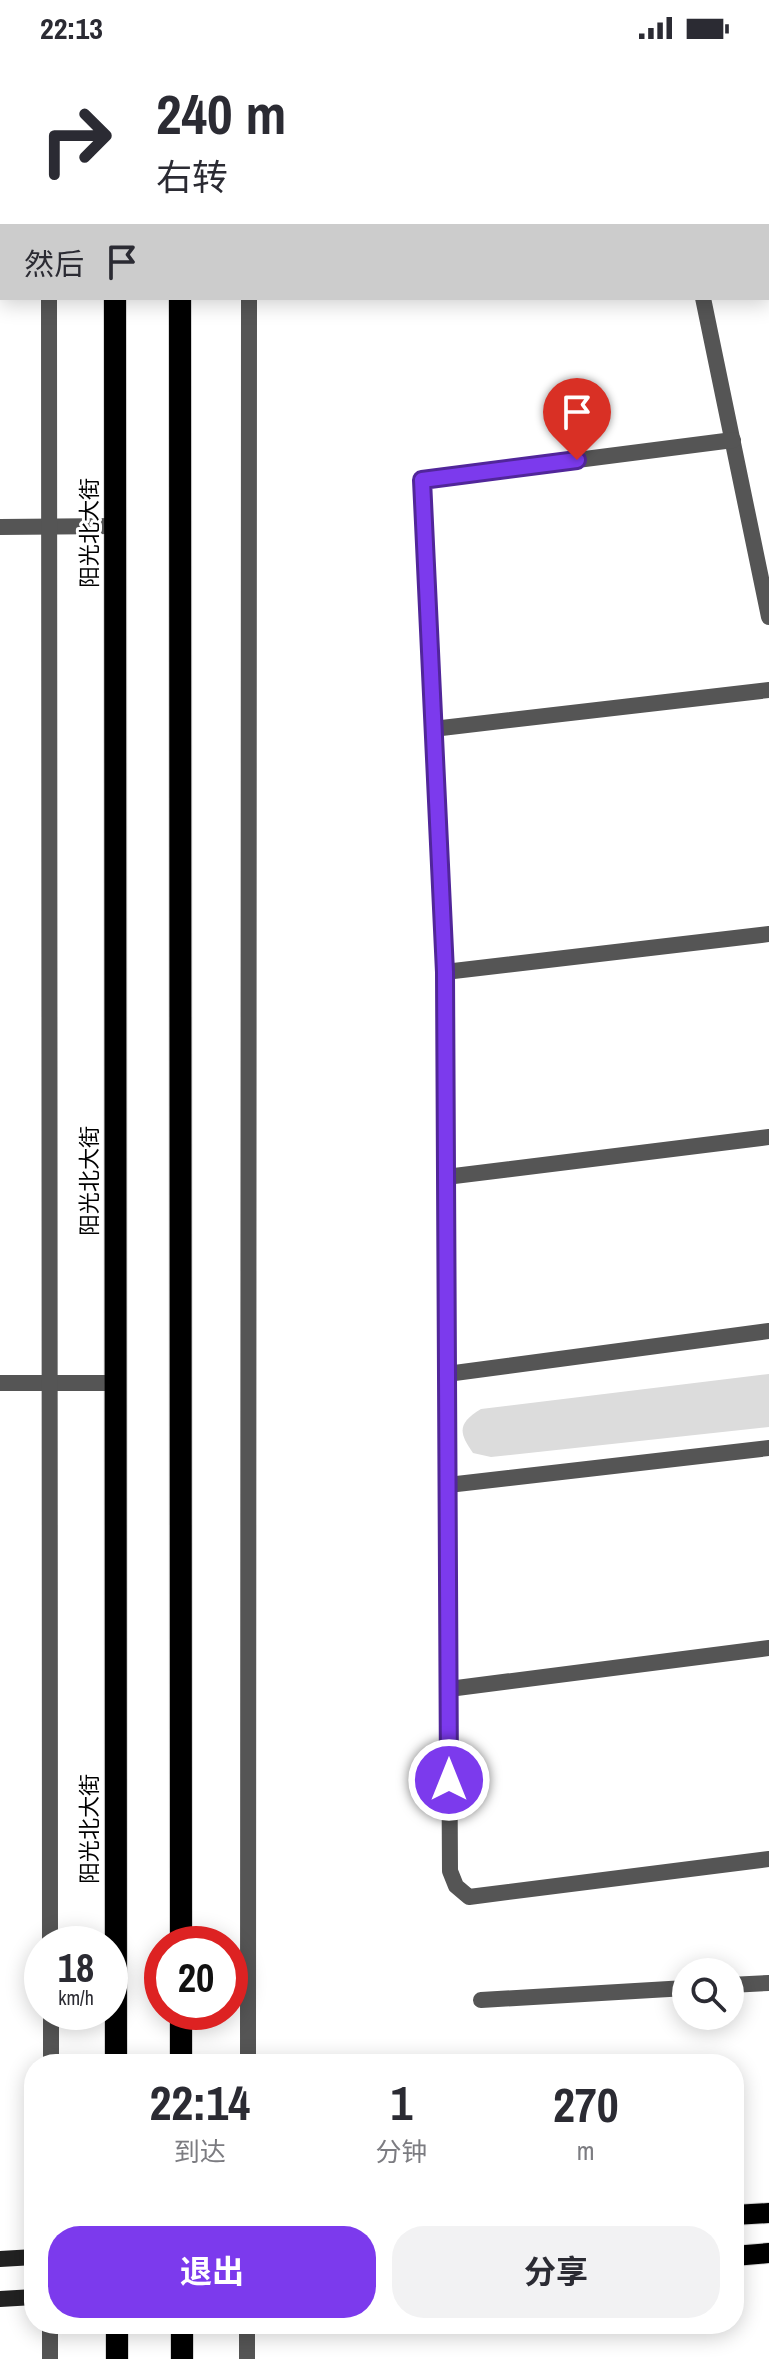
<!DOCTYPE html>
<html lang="zh">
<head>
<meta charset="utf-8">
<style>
	:root { --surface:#fff; --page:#f2f2f3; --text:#2b2b33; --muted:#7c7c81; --accent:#7c3aed }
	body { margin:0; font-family:"Archivo Narrow","Noto Sans SC",sans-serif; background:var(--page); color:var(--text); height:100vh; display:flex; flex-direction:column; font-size:30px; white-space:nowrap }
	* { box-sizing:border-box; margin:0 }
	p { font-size:26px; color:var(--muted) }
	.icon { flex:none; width:44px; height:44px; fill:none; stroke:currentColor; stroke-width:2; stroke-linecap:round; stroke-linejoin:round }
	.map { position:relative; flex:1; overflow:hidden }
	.drawer { position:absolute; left:24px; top:1998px; width:720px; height:280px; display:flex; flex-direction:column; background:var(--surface); border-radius:32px; box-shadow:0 4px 20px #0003 }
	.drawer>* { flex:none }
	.top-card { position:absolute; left:0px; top:0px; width:770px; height:244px; box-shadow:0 4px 20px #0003; background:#fff; color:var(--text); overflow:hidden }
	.tools { position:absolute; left:672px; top:1902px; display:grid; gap:16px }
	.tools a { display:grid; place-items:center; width:72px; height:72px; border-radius:50%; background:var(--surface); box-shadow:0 4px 20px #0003; font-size:40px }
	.speed { position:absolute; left:24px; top:1870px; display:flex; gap:16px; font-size:40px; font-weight:700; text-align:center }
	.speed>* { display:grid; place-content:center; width:104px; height:104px; border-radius:50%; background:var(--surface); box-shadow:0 4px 20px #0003; line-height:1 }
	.speed small { font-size:20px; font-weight:400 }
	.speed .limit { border:12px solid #d22; background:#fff; color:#111 }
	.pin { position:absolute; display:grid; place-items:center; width:68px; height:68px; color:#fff; margin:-82px -34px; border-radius:50% 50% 50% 0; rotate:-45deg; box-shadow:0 0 8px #0007 }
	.pin .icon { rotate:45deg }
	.me { position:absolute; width:88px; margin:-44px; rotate:0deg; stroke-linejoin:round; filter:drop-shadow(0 0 6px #0008) }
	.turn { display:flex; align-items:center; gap:28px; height:168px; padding:0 24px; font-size:36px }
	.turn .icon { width:104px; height:104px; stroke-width:2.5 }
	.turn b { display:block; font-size:56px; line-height:68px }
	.then { display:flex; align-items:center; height:76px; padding:0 24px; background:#0003; gap:16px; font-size:30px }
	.eta { display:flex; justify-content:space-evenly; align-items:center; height:136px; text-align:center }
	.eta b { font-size:48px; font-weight:700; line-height:56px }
	.cta { display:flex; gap:16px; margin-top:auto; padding:16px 24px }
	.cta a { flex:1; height:92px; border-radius:32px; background:var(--accent); color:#fff; font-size:32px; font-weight:700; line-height:92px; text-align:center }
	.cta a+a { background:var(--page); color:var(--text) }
	.status { display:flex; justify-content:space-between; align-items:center; height:56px; padding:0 40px; background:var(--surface); direction:ltr }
	.status svg { height:22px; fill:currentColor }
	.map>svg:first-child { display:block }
	.green { fill:#dcdcdc }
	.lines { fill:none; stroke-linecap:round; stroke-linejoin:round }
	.primary-casing { stroke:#dbdbdb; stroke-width:22 }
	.trunk-casing { stroke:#dbdbdb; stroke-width:24 }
	.service { stroke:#555; stroke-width:16 }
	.minor { stroke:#555; stroke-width:16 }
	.secondary { stroke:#222; stroke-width:16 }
	.primary { stroke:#000; stroke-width:20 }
	.trunk { stroke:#000; stroke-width:22 }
	.route-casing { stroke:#51269a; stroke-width:20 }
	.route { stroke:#7c3aed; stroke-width:14 }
	.labels { text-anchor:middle; stroke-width:6; stroke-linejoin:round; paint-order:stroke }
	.street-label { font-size:22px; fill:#000; stroke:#fff }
</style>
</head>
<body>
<div class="status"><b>22:13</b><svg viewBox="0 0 49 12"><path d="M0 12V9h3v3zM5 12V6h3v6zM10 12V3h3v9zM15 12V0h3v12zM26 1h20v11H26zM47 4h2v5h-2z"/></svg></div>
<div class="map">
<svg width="769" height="2303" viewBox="0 0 769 2303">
	<rect width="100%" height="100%" fill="#fff"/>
	<!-- green -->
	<path class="green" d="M769,1318v53l-278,30 -18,-4c-15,-21 -15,-30 8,-44z"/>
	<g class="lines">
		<defs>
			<g id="primary">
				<polyline points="734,2159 769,2157"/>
				<polyline points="734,2200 769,2197"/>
			</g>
			<g id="trunk">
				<polyline points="115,0 115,2"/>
				<polyline points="180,0 180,2"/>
				<polyline points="115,242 116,2008"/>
				<polyline points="180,242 181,1888"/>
				<polyline points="181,1956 181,2008"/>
				<polyline points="117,2268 117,2303"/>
				<polyline points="182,2268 182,2303"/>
			</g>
		</defs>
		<!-- primary casing -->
		<use href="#primary" class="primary-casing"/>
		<!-- trunk casing -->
		<use href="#trunk" class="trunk-casing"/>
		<!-- service -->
		<g class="service">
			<polyline points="768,122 769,122"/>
			<polyline points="703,242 769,561"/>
			<polyline points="733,384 422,424 445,916 450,1815 456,1830 469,1841 769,1803"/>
			<polyline points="0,471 115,470"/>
			<polyline points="433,673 769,634"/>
			<polyline points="445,916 769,878"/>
			<polyline points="446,1121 769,1081"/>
			<polyline points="447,1318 769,1275"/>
			<polyline points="0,1327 114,1327"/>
			<polyline points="448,1429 769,1392"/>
			<polyline points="449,1633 769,1592"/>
			<polyline points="730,1929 769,1927"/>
			<polyline points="481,1944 686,1932"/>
		</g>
		<!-- minor -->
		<g class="minor">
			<polyline points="249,0 249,2"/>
			<polyline points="49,2 49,0"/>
			<polyline points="49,242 50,1888"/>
			<polyline points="51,1956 51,2008"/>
			<polyline points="248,2008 249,242"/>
			<polyline points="50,2303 50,2268"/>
			<polyline points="247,2303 247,2268"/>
		</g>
		<!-- secondary -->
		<g class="secondary">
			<polyline points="0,2203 34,2201"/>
			<polyline points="0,2243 34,2241"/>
		</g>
		<!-- primary -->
		<use href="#primary" class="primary"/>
		<!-- trunk -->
		<use href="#trunk" class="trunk"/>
	</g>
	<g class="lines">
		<defs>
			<polyline id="route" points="449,1724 445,916 422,424 577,404"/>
		</defs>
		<!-- route casing -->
		<use href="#route" class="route-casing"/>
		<!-- route -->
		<use href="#route" class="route"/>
	</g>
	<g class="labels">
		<!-- street labels -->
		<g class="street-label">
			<text transform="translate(89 477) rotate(-90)" y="8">阳光北大街</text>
			<text transform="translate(89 1125) rotate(-90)" y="8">阳光北大街</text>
			<text transform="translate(89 1773) rotate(-90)" y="8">阳光北大街</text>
		</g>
	</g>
</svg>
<div class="tools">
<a><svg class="icon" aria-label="search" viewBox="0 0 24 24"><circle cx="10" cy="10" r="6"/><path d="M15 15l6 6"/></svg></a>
</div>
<div class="speed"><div>18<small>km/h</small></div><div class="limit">20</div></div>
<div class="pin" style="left:577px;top:404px;background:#d93025"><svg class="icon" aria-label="arrive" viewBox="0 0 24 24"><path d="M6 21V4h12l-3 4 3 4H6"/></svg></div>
<svg class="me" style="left:449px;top:1724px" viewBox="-20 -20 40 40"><circle r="17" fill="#7c3aed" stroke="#fff" stroke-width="3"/><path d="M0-11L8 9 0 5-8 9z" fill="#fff"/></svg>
<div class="top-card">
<div class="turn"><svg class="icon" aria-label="right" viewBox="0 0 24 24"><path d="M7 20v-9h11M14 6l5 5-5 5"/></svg><div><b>240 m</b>右转</div></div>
<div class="then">然后<svg class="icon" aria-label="arrive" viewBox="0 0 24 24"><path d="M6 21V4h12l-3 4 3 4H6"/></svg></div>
</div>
<section class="drawer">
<div class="eta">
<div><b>22:14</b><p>到达</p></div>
<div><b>1</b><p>分钟</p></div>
<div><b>270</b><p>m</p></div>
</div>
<div class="cta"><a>退出</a><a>分享</a></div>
</section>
</div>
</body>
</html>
